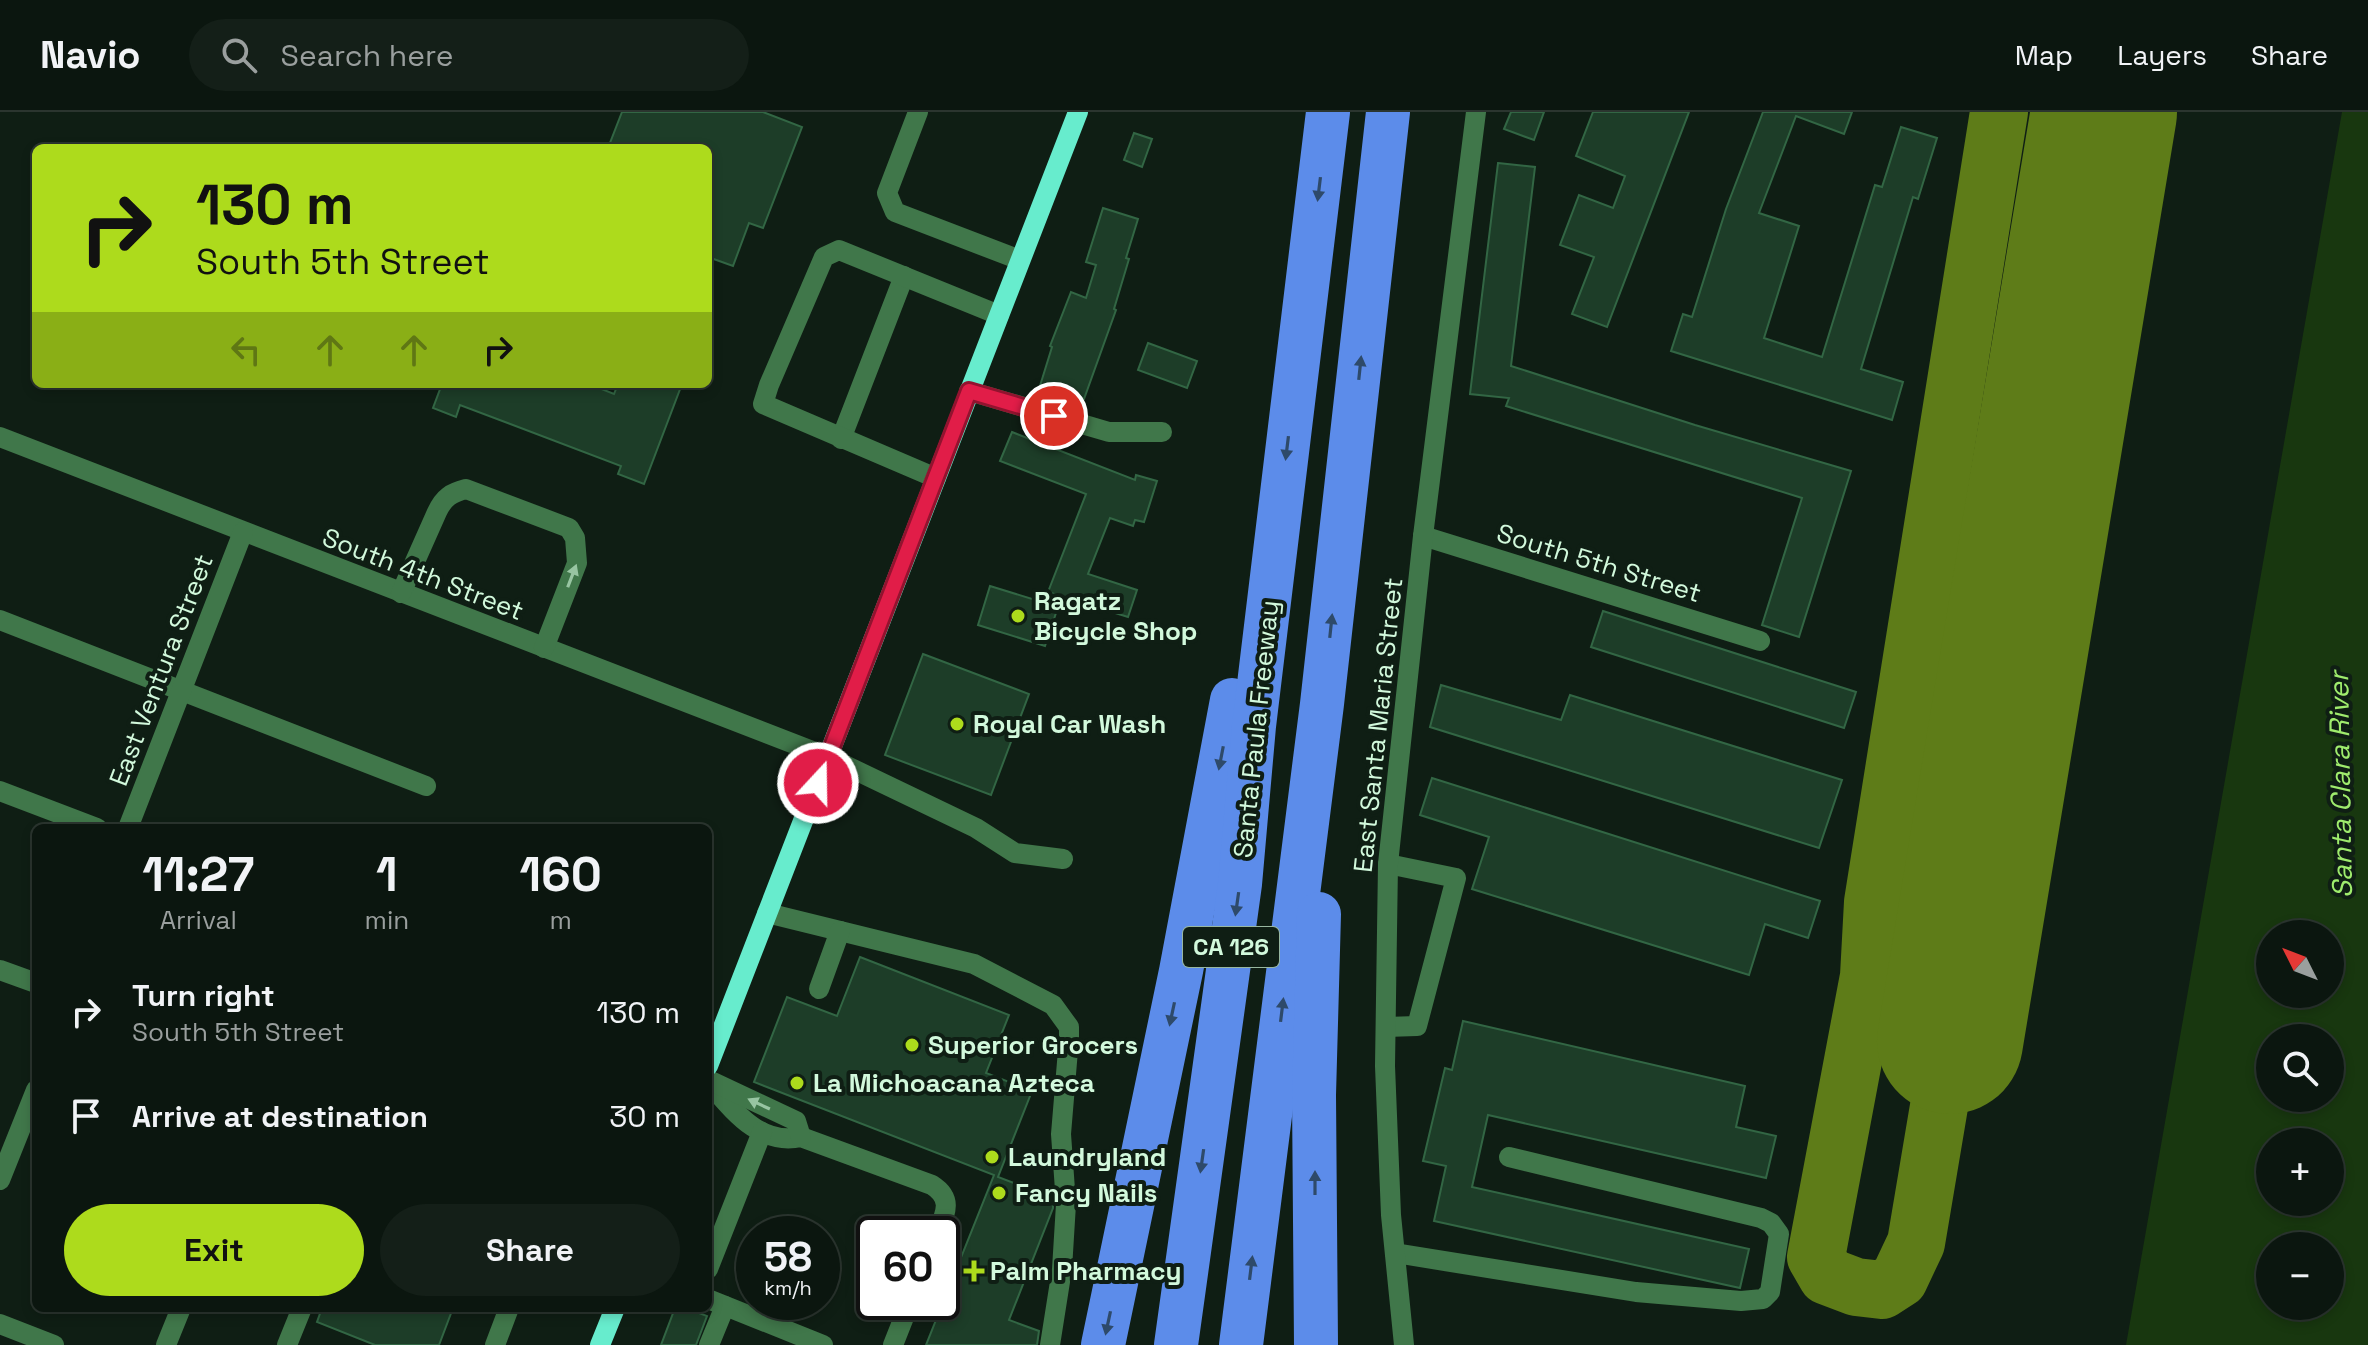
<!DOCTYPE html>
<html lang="en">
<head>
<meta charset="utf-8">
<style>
	:root { --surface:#0b160f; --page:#141f18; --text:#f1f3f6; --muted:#9a9f9e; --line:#2b352f; --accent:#addb1c }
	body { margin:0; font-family:"Space Grotesk",sans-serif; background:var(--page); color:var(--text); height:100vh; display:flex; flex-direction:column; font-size:30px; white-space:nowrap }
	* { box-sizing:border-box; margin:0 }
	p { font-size:26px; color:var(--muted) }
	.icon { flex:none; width:44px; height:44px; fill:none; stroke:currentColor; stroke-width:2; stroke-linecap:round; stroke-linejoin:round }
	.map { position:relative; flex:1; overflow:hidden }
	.side { position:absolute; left:32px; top:712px; width:680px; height:488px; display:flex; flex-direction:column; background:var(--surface); border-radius:12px; box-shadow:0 4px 12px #0003,0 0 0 2px var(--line) }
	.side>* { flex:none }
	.top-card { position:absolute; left:32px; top:32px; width:680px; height:244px; border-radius:12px; box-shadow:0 4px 12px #0003,0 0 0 2px var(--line); background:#addb1c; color:#111; overflow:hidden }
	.needle { width:52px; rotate:312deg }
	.fabs { position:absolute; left:2256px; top:808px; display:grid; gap:16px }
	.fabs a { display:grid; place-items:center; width:88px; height:88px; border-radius:50%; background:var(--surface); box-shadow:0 4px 12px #0003,0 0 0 2px var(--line); font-size:40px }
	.speed { position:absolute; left:736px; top:1104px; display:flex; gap:16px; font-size:40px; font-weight:700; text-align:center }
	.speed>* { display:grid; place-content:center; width:104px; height:104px; border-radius:50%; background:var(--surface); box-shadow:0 4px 12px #0003,0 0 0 2px var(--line); line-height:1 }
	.speed small { font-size:20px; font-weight:400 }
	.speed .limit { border:4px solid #111; border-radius:12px; background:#fff; color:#111 }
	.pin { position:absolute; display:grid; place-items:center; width:68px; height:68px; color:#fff; margin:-34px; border:4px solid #fff; border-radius:50%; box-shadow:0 2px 8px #0007 }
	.me { position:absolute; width:88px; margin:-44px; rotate:21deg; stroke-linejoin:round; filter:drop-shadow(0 0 6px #0008) }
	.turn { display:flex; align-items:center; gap:28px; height:168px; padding:0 32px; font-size:36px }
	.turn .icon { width:104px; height:104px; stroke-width:2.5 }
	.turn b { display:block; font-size:56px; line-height:68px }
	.lanes { display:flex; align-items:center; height:76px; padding:0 32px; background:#0003; justify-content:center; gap:40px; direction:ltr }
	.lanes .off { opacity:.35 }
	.eta { display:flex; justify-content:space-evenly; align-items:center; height:136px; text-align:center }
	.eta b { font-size:48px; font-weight:600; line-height:56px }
	.cta { display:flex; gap:16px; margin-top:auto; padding:16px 32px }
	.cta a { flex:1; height:92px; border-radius:48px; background:var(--accent); color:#111; font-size:32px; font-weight:600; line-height:92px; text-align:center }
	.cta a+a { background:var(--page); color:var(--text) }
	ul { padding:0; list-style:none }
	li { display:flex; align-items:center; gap:24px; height:104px; padding:0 32px }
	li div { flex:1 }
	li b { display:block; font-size:30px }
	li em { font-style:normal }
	header { display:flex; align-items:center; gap:48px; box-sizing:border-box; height:112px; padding:0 40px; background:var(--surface); border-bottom:2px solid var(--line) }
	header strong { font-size:38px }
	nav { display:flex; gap:44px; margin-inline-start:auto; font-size:28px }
	.search { width:560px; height:72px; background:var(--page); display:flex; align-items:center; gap:20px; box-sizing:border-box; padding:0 28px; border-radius:44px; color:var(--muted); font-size:30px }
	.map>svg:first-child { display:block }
	.water { fill:#18370f; fill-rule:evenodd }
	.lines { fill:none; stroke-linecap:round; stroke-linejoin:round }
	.taxiway { stroke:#5e7c18; stroke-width:58 }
	.runway { stroke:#5e7c18; stroke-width:146 }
	.building { fill:#1d3d28; stroke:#326644; stroke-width:2 }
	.minor { stroke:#40774a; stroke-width:20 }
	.major { stroke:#67eccd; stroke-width:20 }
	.highway { stroke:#5c8cea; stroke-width:44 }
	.oneway { fill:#2e4a6a }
	.oneway2 { fill:#98c5a2 }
	.route-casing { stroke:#92132f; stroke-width:20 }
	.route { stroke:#e11d48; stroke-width:14 }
	.poi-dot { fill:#addb1c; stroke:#0f1e14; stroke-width:3 }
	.labels { text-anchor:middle; stroke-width:8; stroke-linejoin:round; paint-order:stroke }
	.shield { fill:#0f1e14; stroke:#98b7a0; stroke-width:2 }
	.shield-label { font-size:24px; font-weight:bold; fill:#d2f9dc }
	.street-label { font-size:26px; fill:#d2f9dc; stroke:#0f1e14 }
	.poi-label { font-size:26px; font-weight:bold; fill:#d2f9dc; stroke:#0f1e14; text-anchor:start }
	.water-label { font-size:28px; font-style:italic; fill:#9fec6d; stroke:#0f1e14 }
</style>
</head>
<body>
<header>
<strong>Navio</strong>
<div class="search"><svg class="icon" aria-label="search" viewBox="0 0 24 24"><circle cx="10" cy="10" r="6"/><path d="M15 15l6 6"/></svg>Search here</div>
<nav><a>Map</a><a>Layers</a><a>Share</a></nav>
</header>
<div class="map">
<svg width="2368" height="1233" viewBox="0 0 2368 1233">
	<rect width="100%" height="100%" fill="#0f1e14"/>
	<!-- water -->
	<path class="water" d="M2342,0h26v1233h-242zM2270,822h60v60h-60zM2270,926h60v60h-60zM2270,1030h60v60h-60zM2330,1134v60h-60v-60z"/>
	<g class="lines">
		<!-- taxiway -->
		<polyline class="taxiway" points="1950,929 1916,1131 1899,1167 1882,1178 1856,1175 1827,1164 1816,1145 1869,864 1873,790 1999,0"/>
		<!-- runway -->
		<polyline class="runway" points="1950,929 2104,0"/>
	</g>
	<!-- building -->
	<g class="building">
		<polygon points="622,0 763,0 802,15 763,116 749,111 733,154 708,145 708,36 608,36"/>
		<polygon points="1511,0 1544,0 1534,28 1504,17"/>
		<polygon points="1593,0 1689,0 1607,215 1572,202 1594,145 1560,133 1579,83 1613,96 1625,64 1576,44"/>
		<polygon points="1763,0 1852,0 1844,22 1796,4 1759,101 1799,114 1764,226 1822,245 1875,73 1882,75 1901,15 1937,26 1918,87 1913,85 1861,257 1903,270 1892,308 1671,239 1683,202 1692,205 1726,97"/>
		<polygon points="1134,21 1152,27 1142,55 1124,48"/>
		<polygon points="1498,51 1535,55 1511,254 1695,313 1851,359 1799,525 1762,513 1802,386 1506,294 1509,286 1470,282"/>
		<polygon points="1103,96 1138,107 1126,146 1129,147 1114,197 1116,198 1084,287 1073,284 1072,287 1039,277 1052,235 1050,234 1071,180 1086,186 1096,153 1086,150"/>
		<polygon points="1148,231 1197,249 1187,276 1138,258"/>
		<polygon points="442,272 589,272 614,282 618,272 682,272 644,372 618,362 621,354 460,293 456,305 433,296"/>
		<polygon points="1012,320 1135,368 1136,363 1157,369 1144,410 1135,408 1133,414 1110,406 1088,462 1137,478 1128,505 1048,480 1086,382 1000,349"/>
		<polygon points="990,474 1058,495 1045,534 978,513"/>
		<polygon points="1603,499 1856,580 1844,616 1591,535"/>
		<polygon points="923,542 1029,582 991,683 885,643"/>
		<polygon points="1441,573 1561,608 1570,583 1842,668 1819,736 1430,615"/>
		<polygon points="1432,666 1820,789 1808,826 1765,812 1749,863 1472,777 1489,725 1420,703"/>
		<polygon points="860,845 1009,903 986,961 1032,979 998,1065 1053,1086 1053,1096 1009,1208 1039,1219 1037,1233 926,1233 994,1063 754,970 787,885 837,904"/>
		<polygon points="1463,909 1745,974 1736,1015 1776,1024 1766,1066 1488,1003 1472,1075 1749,1137 1740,1176 1434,1109 1446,1054 1423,1049 1445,956 1452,958"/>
		<polygon points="322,1196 453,1196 439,1233 375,1233 317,1210"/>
		<polygon points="675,1196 686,1196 707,1204 696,1233 661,1233"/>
	</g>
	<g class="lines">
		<!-- minor -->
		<g class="minor">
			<polyline points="918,0 887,81 895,100 1020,148"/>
			<polyline points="969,279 1109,320 1162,320"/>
			<polyline points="0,325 828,645 976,716 1015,741 1063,747"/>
			<polyline points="841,327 904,164"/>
			<polyline points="936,366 763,292 769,273 824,145 839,138 999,203"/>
			<polyline points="1423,424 1760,529"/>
			<path d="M401,481l36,-81c7,-15 14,-19 29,-23l103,39 6,10 2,25 -33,85"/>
			<polyline points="0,508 426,674"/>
			<polyline points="0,679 97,716"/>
			<polyline points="128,716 243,420"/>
			<polyline points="767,801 974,852 1053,893 1069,915 1069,926 1061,1022 1066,1092 1062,1157 1050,1233"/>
			<polyline points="0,858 36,871"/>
			<polyline points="819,877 840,819"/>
			<polyline points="1386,915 1417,914 1456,766 1388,752"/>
			<path d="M708,970c25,28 51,64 93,55l131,48c22,14 13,29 5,49"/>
			<polyline points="713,970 796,1009 801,1025"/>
			<polyline points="0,1068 36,978"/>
			<polyline points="1395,1141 1636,1180 1741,1189 1763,1187 1770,1180 1779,1122 1771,1111 1761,1106 1509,1045"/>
			<polyline points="708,1157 762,1020"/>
			<polyline points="708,1187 823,1233"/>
			<polyline points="0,1212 54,1233"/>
			<polyline points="166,1233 181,1196"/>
			<polyline points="287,1233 302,1196"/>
			<polyline points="495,1233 509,1196"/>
			<polyline points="709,1233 725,1194"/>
			<polyline points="893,1233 910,1190"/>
			<polyline points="1404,1233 1391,1103 1385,954 1388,752 1423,424 1476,0"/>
		</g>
		<!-- major -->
		<g class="major">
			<polyline points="708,954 1078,0"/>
			<polyline points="600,1233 615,1196"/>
		</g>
		<!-- highway -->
		<g class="highway">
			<polyline points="1103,1233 1181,859 1232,588"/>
			<polyline points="1176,1233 1240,772 1254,614 1328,0"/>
			<polyline points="1241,1233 1322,592 1388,0"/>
			<polyline points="1316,1233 1314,983 1319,802"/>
		</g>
	</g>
	<!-- one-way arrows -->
	<defs><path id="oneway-solid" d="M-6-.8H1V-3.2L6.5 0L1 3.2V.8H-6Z" transform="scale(2)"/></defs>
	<g class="oneway">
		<use href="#oneway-solid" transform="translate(1319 77) rotate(97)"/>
		<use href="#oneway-solid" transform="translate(1360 256) rotate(-84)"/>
		<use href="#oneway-solid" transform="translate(1287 336) rotate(97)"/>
		<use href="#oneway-solid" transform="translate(1331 514) rotate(-84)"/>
		<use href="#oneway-solid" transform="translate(1221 646) rotate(101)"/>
		<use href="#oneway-solid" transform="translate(1237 792) rotate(98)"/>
		<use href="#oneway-solid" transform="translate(1282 898) rotate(-83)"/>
		<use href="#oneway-solid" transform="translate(1172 902) rotate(102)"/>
		<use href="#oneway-solid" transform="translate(1202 1049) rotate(98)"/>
		<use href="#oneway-solid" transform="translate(1315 1071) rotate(-90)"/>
		<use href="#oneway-solid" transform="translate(1251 1156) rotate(-83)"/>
		<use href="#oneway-solid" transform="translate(1108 1211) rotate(102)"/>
	</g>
	<g class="oneway2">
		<use href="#oneway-solid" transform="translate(572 464) rotate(-69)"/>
		<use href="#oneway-solid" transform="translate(759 992) rotate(-155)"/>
	</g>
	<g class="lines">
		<defs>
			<polyline id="route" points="818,671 969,279 1054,304"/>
		</defs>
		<!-- route casing -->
		<use href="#route" class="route-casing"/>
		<!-- route -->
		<use href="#route" class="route"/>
	</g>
	<!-- markers -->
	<g class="poi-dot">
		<circle cx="1018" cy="504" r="8"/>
		<circle cx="957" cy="612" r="8"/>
		<circle cx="912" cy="933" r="8"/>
		<circle cx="797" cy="971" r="8"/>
		<circle cx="992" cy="1045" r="8"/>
		<circle cx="999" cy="1081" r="8"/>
		<path d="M970 1147h8v8h8v8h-8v8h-8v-8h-8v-8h8z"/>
	</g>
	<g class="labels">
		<!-- shield labels -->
		<rect class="shield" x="1183" y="815" width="96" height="40" rx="6"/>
		<g class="shield-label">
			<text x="1231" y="843">CA 126</text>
		</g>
		<!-- street labels -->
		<g class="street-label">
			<text transform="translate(1599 451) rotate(17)" y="9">South 5th Street</text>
			<text transform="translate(423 462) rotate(21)" y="9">South 4th Street</text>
			<text transform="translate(161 558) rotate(-69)" y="9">East Ventura Street</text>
			<text transform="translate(1378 613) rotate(-84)" y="9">East Santa Maria Street</text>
			<text transform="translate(1256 617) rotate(-84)" y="9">Santa Paula Freeway</text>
		</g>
		<!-- poi labels -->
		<g class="poi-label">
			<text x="1034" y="498">Ragatz<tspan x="1034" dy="30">Bicycle Shop</tspan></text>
			<text x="973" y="621">Royal Car Wash</text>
			<text x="928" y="942">Superior Grocers</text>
			<text x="813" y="980">La Michoacana Azteca</text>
			<text x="1008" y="1054">Laundryland</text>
			<text x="1015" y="1090">Fancy Nails</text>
			<text x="990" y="1168">Palm Pharmacy</text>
		</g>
		<!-- water labels -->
		<g class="water-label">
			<text transform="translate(2340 673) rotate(-91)" y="10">Santa Clara River</text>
		</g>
	</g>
</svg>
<div class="fabs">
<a><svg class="needle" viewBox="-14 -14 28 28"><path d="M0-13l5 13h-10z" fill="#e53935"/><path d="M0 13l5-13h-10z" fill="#9a9f9e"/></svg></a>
<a><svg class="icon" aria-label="search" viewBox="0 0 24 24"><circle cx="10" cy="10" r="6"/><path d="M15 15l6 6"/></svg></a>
<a>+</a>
<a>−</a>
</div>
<div class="speed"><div>58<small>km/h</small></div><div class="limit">60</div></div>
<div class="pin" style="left:1054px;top:304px;background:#d93025"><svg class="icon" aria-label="arrive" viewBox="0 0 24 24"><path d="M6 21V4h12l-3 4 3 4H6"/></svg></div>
<svg class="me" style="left:818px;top:671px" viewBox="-20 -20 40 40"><circle r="17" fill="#e11d48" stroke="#fff" stroke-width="3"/><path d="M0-11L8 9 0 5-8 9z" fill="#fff"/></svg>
<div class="top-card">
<div class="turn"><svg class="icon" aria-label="right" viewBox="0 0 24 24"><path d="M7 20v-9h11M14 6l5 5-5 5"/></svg><div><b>130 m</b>South 5th Street</div></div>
<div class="lanes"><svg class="icon off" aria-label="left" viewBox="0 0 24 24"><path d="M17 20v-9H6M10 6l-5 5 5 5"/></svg><svg class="icon off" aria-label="ahead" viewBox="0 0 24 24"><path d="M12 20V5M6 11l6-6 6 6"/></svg><svg class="icon off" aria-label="ahead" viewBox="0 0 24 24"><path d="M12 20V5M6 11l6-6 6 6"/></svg><svg class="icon" aria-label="right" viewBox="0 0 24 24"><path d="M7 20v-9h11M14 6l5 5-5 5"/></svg></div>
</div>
<section class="side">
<div class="eta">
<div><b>11:27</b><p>Arrival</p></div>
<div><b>1</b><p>min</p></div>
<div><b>160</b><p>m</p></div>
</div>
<ul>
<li><svg class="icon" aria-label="right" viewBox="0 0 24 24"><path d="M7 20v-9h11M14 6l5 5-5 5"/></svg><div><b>Turn right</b><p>South 5th Street</p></div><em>130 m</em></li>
<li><svg class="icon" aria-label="arrive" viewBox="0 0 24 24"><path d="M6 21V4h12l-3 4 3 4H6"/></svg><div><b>Arrive at destination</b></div><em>30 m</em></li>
</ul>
<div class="cta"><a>Exit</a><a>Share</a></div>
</section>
</div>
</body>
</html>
